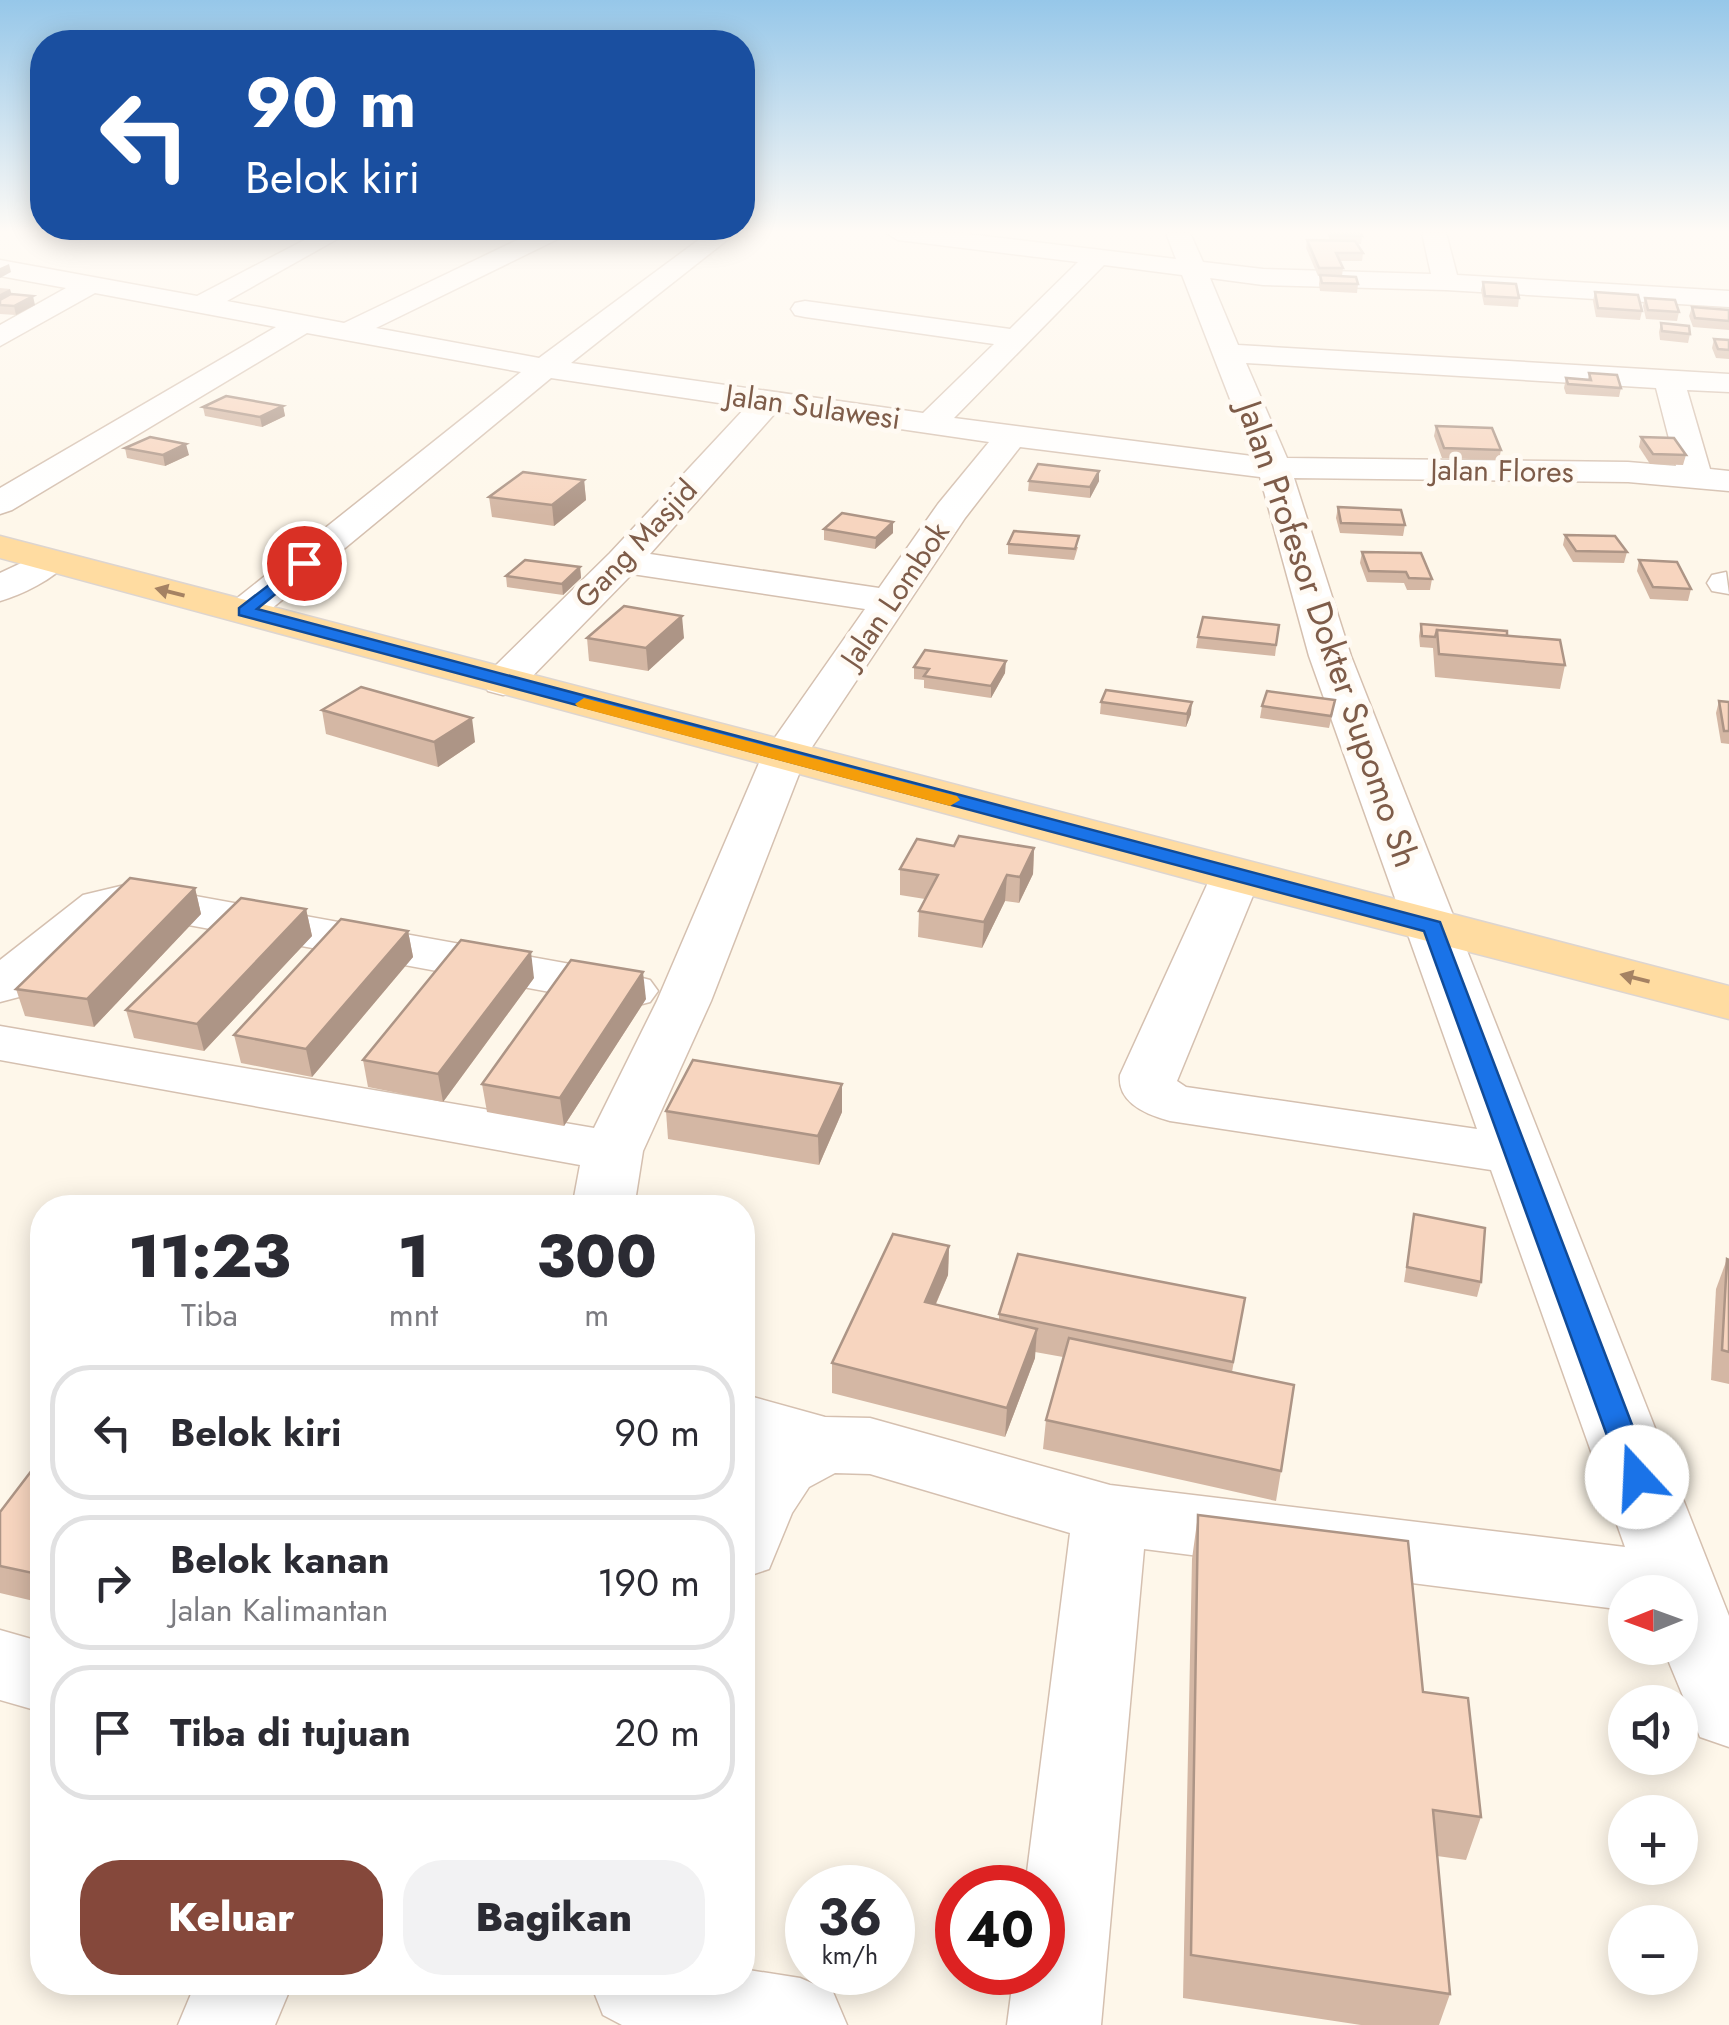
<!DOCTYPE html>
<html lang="id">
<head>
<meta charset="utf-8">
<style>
	:root { --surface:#fff; --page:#f2f2f3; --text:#2b2b33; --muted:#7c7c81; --line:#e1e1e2; --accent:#85483b }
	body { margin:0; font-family:Jost,sans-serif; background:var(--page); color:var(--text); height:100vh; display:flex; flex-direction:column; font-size:38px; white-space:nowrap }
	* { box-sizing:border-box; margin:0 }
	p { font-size:32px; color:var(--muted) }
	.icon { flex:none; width:55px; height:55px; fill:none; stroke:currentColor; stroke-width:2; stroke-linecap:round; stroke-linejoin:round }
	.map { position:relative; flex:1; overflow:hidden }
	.sheet { position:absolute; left:30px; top:1195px; width:725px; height:800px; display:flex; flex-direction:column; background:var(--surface); border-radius:40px; box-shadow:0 5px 25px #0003 }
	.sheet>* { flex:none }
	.guide { position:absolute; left:30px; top:30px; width:725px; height:210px; border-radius:40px; box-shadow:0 5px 25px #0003; background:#1a4fa0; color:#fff; overflow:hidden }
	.needle { width:65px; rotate:269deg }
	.buttons { position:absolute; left:1608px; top:1575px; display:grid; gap:20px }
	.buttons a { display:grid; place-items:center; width:90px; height:90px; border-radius:50%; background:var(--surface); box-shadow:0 5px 25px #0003; font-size:50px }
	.speed { position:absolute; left:785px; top:1865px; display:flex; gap:20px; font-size:50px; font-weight:700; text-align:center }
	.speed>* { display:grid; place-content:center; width:130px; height:130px; border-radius:50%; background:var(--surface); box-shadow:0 5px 25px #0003; line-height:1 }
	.speed small { font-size:25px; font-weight:400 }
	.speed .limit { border:15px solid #d22; background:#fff; color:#111 }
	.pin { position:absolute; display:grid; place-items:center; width:85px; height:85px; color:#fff; margin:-42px; border:5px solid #fff; border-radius:50%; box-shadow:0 2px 10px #0007 }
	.me { position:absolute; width:110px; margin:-55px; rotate:340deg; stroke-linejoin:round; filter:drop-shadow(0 0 8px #0008) }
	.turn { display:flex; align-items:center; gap:35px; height:210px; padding:0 50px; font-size:45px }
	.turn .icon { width:130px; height:130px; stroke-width:2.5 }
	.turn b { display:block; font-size:70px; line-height:85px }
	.eta { display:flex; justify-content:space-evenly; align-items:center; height:170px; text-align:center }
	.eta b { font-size:60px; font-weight:800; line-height:70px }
	.cta { display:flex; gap:20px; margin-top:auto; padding:20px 50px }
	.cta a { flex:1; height:115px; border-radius:40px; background:var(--accent); color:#fff; font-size:40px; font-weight:800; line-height:115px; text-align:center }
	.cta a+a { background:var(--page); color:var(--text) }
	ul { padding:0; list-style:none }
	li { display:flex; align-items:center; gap:30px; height:135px; margin:0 20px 15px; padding:0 30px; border:5px solid var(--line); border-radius:40px }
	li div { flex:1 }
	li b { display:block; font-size:38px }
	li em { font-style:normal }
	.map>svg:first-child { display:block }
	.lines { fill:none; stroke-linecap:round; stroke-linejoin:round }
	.minor-casing { stroke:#d5c0b0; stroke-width:3 }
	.major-casing { stroke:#ddd5d0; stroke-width:3 }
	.minor { fill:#fff; fill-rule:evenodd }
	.major { fill:#ffdca1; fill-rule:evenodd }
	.wall { fill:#d4b7a4 }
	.shaded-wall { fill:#ad9586 }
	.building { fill:#f7d5bf; stroke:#ad9586; stroke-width:2.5 }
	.oneway { fill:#a58263 }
	.route { fill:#1a73e8; stroke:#114b97; stroke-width:2.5 }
	.slow { fill:#f59e0b }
	.labels { text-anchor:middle; stroke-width:10; stroke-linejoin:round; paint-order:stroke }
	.far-street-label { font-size:30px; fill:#7e5c49; stroke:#fffaf3 }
	.street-label { font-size:35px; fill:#7e5c49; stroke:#fffaf3 }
</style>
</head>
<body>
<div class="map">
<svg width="1729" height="2025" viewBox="0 0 1729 2025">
	<rect width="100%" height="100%" fill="#fef7ea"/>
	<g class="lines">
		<defs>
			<g id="minor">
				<path d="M318,233h30l-121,68 117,22 188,-90h31l-3,5 -184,90 163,30 169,-125h28l-165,130 352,50 71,-69 -189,-27 -10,-2 -4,-6 4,-6 10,-2 205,28 68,-67 -180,-22 -12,-7h73l217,26 -10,-26h24l13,29 60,7 168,5 -9,-41h24l11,42 272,16v16l-283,-17 -183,-5 -53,-7 28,67 491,29v18l-42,-2 23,79 19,2v20l-101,-9 -334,-4 57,178 378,960v131l-29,-10 -37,-89h17v-56h-55v18l-481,-61 -43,476h-94l7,-53h28v-84h-17l45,-355 -200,-59 -35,-1 -26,14 -17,26 -23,56 -27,9v-110l12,-16 -12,-4v-54l83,23 45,1 240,67 515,62 -134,-377 -321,-49c-23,-6 -53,-18 -50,-46l91,-199 7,-11 18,-4 18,4 7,11 -84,205 9,6 291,42 -168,-473 -49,-179 -240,-30 -55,71 -159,238 -95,245 -68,150 -9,57h-62l8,-43 -580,-105v-34l594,102 63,-127 105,-245 103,-147 -233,-35 -114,117 -15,4 -15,-4 -6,-9 6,-9 122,-120 136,-146 -195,-29 -292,241 -14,4 -14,-4 -6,-8 6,-8 290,-231 -214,-39 -295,177 -12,4v-26l276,-161 -181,-34 -95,53v-21l66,-37 -66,-12v-16l197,36zM1104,265l78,10 70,181 -298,-38zM1246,363l410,25 20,78 -48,-4 -341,-4zM777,411l212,31 -51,62 -59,84 -229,-34z"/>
				<path d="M49,550l13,3 6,8c-13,18 -47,34 -68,40v-28z"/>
				<polygon points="1726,572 1729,594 1712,591 1707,583 1712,575"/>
				<polygon points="129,884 631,975 650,980 658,991 650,1002 631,1007 129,914 119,917 19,997 0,1002 0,960 83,895"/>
				<polygon points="0,1630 42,1642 42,1712 0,1700"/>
				<polygon points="742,1969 800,1978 833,1992 847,2025 622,2025 603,2015 590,1982 742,1982"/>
				<polygon points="196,1982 293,1982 275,2025 178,2025"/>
			</g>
			<polygon id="major" points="0,536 1729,986 1729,1019 1218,887 0,558"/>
		</defs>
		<!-- minor casing -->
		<use href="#minor" class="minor-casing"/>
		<!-- major casing -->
		<use href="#major" class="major-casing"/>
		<!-- minor -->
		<use href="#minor" class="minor"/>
		<!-- major -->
		<use href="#major" class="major"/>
	</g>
	<!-- wall -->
	<g class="wall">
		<polygon points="1327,233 1361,233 1362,236 1361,244 1357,244 1363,253 1362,261 1340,261 1343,268 1342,276 1358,284 1357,293 1320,291 1319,284 1320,276 1318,276 1306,248 1307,240 1330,240"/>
		<polygon points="1483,282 1519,298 1518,307 1484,305 1481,290"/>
		<polygon points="0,288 10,289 11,294 35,305 16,315 0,314"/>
		<polygon points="1595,292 1642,311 1640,320 1596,317 1593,301"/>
		<polygon points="1645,298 1679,312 1677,321 1646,319 1643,306"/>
		<polygon points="1692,307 1729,310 1729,330 1693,327 1689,316"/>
		<polygon points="1661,323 1690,334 1688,343 1660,340 1659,332"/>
		<polygon points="1714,339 1729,340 1729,359 1716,358 1712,348"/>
		<polygon points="1589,373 1621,388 1619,397 1566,394 1564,388 1566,378 1588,380"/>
		<polygon points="283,406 285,416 262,427 205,416 203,407"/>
		<polygon points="1436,426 1501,450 1499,460 1442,458 1434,436"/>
		<polygon points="1641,437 1686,455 1683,465 1650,464 1639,447"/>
		<polygon points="125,448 189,455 165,466 127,458"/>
		<polygon points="1099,471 1099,481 1090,498 1028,491 1029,481"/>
		<polygon points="584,480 586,500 554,526 492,517 489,497"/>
		<polygon points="1338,507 1405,525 1403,536 1340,533 1336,518"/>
		<polygon points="824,529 893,533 875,549 824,540"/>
		<polygon points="1565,535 1627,552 1624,563 1573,562 1563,545"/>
		<polygon points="1008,544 1078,547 1074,560 1008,554"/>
		<polygon points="1362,552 1432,579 1430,590 1407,590 1404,583 1367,582 1360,563"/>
		<polygon points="1639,560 1691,589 1688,601 1650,599 1637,571"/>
		<polygon points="580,567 581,578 563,595 507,587 506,576"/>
		<polygon points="1421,624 1507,636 1565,665 1560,689 1435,677 1433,648 1420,647 1419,636"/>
		<polygon points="1279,625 1275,656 1196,648 1198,637"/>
		<polygon points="587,638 684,638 648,671 589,661"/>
		<polygon points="914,667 1005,673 991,698 924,688 924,680 914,679"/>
		<polygon points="1719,701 1729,702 1729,744 1721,743 1716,713"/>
		<polygon points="1101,702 1191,714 1186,727 1100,714"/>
		<polygon points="1262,706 1333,712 1329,728 1260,718"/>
		<polygon points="322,710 475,742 438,767 326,734"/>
		<polygon points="954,846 1034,848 1033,874 1019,903 1005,901 982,948 918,937 919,911 925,899 900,895 900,869"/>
		<polygon points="195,888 201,914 94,1027 25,1016 16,989"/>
		<polygon points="306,909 312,936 204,1051 134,1038 126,1010"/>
		<polygon points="408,931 413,957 312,1077 241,1063 234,1035"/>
		<polygon points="534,978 443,1102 368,1087 363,1060"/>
		<polygon points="646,999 564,1126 487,1112 482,1084"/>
		<polygon points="666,1111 842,1112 819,1165 668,1139"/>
		<polygon points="1414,1214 1481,1282 1477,1297 1404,1282"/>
		<polygon points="949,1246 948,1275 936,1304 999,1319 999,1314 1245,1298 1232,1372 1281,1471 1276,1501 1043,1449 1046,1420 1063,1357 1035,1352 1035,1358 1005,1437 832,1393 832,1363"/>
		<polygon points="1727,1259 1729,1260 1729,1384 1711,1380 1716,1289"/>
		<polygon points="42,1457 42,1603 0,1593 0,1512"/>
		<polygon points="1198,1515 1423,1692 1481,1817 1466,1860 1437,1856 1450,1994 1439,2025 1361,2025 1183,1998 1192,1559"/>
	</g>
	<!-- shaded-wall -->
	<g class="shaded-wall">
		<polygon points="9,264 11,272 0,278 0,268"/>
		<polygon points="10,289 12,297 0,304 0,294"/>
		<polygon points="33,296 35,305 16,315 14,306"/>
		<polygon points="283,406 285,416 262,427 260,417"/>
		<polygon points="186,444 189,455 165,466 163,455"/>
		<polygon points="1099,471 1099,481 1090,498 1090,487"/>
		<polygon points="584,480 586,500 554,526 552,505"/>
		<polygon points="893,522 893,533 875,549 876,538"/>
		<polygon points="580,567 581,578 563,595 562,584"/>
		<polygon points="682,616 684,638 648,671 646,648"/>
		<polygon points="1006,661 1005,673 991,698 991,686"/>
		<polygon points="1192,702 1191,714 1186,727 1187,714"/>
		<polygon points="472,718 475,742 438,767 434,742"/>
		<polygon points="1034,848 1033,874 1019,903 1020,877"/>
		<polygon points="1007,875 1005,901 982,948 984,922"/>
		<polygon points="195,888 201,914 94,1027 87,999"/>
		<polygon points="306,909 312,936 204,1051 197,1024"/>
		<polygon points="408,931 413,957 312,1077 306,1049"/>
		<polygon points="531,952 534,978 443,1102 438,1074"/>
		<polygon points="643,972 646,999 564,1126 560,1098"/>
		<polygon points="842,1084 842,1112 819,1165 818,1136"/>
		<polygon points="949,1246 948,1275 924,1331 925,1302"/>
		<polygon points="1037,1329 1035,1358 1005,1437 1007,1408"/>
	</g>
	<!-- building -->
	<g class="building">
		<polygon points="1331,233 1361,233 1362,236 1332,235"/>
		<polygon points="1307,240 1355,241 1363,253 1336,253 1343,268 1319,268"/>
		<polygon points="1320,275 1356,277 1358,284 1322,283"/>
		<polygon points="1483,282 1516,284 1519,298 1485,296"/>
		<polygon points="1595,292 1638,295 1642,311 1598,308"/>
		<polygon points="11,294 33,296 14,306 0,305 0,300"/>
		<polygon points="1645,298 1675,300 1679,312 1648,310"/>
		<polygon points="1692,307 1729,310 1729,321 1695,318"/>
		<polygon points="1661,323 1689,326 1690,334 1662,331"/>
		<polygon points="1714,339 1729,340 1729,350 1718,349"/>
		<polygon points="1589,373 1617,375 1621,388 1568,384 1566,378 1591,380"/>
		<polygon points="226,396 283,406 260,417 203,407"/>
		<polygon points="1436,426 1492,428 1501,450 1444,448"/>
		<polygon points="150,437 186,444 163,455 125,448"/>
		<polygon points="1641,437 1674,438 1686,455 1653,454"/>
		<polygon points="1038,464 1099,471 1090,487 1029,481"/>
		<polygon points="523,472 584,480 552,505 489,497"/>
		<polygon points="1338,507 1401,510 1405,525 1341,523"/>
		<polygon points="842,513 893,522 876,538 824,529"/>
		<polygon points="1014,531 1079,536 1075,549 1008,544"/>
		<polygon points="1565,535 1615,536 1627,552 1576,551"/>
		<polygon points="1362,552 1421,553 1432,579 1409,578 1406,572 1369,571"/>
		<polygon points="525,560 580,567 562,584 506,576"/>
		<polygon points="1639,560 1677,562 1691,589 1653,587"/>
		<polygon points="624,606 682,616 646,648 587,638"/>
		<polygon points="1203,617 1279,625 1276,645 1198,637"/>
		<polygon points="1421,624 1507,631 1507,636 1437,630 1435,637 1422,636"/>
		<polygon points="1437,630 1560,640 1565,665 1439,654"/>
		<polygon points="925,650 1006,661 991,686 924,676 929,669 914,667"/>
		<polygon points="361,687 472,718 434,742 322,710"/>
		<polygon points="1106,690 1192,702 1187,714 1101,702"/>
		<polygon points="1267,691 1335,700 1331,716 1262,706"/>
		<polygon points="1719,701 1729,702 1729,731 1724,731"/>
		<polygon points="959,836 1034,848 1020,877 1007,875 984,922 919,911 938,875 900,869 917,839 954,846"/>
		<polygon points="130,878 195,888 87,999 16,989"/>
		<polygon points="241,898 306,909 197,1024 126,1010"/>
		<polygon points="341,919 408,931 306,1049 234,1035"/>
		<polygon points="461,940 531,952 438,1074 363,1060"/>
		<polygon points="571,960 643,972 560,1098 482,1084"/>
		<polygon points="693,1060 842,1084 818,1136 666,1111"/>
		<polygon points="1414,1214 1485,1228 1481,1282 1407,1267"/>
		<polygon points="893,1234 949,1246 925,1302 1037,1329 1007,1408 832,1363"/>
		<polygon points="1018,1254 1245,1298 1233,1362 999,1314"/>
		<polygon points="1727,1259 1729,1260 1729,1352 1722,1350"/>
		<polygon points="1069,1338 1294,1385 1281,1471 1046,1420"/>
		<polygon points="42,1457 42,1575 0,1566 0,1512"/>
		<polygon points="1198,1515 1408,1541 1423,1692 1468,1698 1481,1817 1433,1810 1450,1994 1191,1955"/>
	</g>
	<!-- one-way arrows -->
	<defs><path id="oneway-solid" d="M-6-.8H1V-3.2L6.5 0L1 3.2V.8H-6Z" transform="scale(2.5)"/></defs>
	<g class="oneway">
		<use href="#oneway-solid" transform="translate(170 592) rotate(-166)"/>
		<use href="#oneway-solid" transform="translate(1635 978) rotate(-166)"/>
	</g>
	<!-- sky -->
	<linearGradient id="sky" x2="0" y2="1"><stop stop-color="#96c7e9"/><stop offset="0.45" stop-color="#fffbf6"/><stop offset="1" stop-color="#fffbf6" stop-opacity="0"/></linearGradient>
	<rect width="1729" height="516" fill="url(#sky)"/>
	<!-- route -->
	<polygon class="route" points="304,558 310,559 310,566 257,609 1440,922 1652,1477 1647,1486 1637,1489 1626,1486 1622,1477 1424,931 239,615 239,608"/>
	<!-- slow -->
	<polygon class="slow" points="584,698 957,796 960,800 950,806 578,707 575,704"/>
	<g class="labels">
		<!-- far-street labels -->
		<g class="far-street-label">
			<text transform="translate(813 407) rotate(8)" y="10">Jalan Sulawesi</text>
			<text transform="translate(1502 471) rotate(1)" y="10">Jalan Flores</text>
			<text transform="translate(636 544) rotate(-47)" y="10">Gang Masjid</text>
			<text transform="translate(895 595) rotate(-56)" y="10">Jalan Lombok</text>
		</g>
		<!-- street labels -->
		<g class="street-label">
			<text transform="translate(1328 634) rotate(71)" y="12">Jalan Profesor Dokter Supomo Sh</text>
		</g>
	</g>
</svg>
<div class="buttons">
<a><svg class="needle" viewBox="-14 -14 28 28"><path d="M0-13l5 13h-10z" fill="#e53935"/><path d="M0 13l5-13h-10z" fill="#7c7c81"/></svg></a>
<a><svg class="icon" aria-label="sound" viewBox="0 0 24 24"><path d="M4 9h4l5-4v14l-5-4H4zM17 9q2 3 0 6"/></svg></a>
<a>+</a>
<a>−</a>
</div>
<div class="speed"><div>36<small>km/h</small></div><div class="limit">40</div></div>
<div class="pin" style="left:304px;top:563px;background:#d93025"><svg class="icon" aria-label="arrive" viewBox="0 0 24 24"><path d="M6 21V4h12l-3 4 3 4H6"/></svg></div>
<svg class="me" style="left:1637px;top:1477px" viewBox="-20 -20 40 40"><circle r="19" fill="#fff"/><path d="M0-13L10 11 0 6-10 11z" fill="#1a73e8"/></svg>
<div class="guide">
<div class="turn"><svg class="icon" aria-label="left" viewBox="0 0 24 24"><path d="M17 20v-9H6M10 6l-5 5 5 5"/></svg><div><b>90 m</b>Belok kiri</div></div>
</div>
<section class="sheet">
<div class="eta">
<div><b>11:23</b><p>Tiba</p></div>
<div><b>1</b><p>mnt</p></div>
<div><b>300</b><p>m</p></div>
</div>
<ul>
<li><svg class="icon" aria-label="left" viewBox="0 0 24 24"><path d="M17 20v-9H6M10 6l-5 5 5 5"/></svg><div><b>Belok kiri</b></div><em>90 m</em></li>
<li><svg class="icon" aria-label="right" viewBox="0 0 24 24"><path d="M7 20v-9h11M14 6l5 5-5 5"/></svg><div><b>Belok kanan</b><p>Jalan Kalimantan</p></div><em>190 m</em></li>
<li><svg class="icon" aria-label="arrive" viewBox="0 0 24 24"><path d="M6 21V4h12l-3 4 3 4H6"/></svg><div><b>Tiba di tujuan</b></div><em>20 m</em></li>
</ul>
<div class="cta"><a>Keluar</a><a>Bagikan</a></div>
</section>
</div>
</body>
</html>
